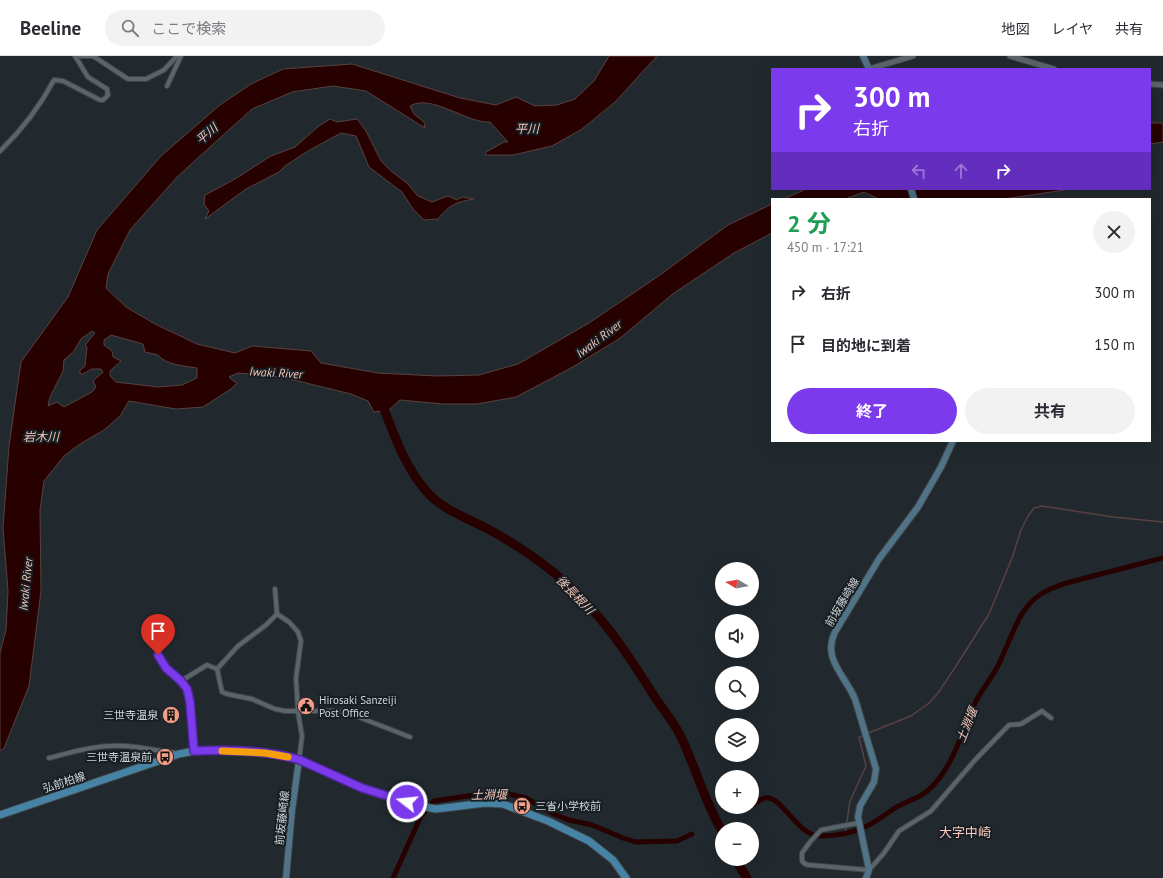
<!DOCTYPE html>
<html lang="ja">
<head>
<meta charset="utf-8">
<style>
	:root { --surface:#fff; --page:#f2f2f3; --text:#2b2b33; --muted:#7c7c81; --line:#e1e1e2; --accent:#7c3aed }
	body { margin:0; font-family:"PT Sans","Noto Sans JP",sans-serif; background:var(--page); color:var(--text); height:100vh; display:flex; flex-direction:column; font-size:15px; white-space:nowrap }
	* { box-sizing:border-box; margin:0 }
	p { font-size:13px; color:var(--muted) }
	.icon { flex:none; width:22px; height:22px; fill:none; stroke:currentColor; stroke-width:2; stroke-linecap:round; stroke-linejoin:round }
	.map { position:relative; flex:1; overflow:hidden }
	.details { position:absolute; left:771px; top:142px; width:380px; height:244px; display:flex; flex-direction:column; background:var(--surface); border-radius:0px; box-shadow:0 4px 16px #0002 }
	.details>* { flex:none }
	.hud { position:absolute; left:771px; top:12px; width:380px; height:122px; border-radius:0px; box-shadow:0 4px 16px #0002; background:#7c3aed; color:#fff; overflow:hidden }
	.needle { width:26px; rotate:280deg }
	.tools { position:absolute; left:715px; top:506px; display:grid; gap:8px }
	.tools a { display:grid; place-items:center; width:44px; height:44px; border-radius:50%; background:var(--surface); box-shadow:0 4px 16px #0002; font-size:20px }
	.pin { position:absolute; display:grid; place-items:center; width:34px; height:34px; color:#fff; margin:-41px -17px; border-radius:50% 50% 50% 0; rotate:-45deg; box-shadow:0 0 4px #0007 }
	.pin .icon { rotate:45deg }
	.me { position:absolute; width:44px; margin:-22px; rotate:286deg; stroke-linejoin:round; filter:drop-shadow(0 0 3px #0008) }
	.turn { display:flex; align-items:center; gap:14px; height:84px; padding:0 16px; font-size:18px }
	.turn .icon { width:52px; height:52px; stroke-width:2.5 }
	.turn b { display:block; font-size:28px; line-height:34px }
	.lanes { display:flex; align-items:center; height:38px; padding:0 16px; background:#0003; justify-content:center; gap:20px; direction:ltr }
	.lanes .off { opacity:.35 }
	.round { display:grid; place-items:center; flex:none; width:42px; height:42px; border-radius:21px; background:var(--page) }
	.headline { display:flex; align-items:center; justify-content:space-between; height:68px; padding:0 16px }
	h1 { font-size:24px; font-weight:700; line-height:30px; color:#1e9e55 }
	.button { display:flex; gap:8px; margin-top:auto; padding:8px 16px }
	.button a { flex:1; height:46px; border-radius:24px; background:var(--accent); color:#fff; font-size:16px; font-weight:700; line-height:46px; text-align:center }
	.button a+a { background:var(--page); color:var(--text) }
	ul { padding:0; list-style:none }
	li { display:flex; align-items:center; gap:12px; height:52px; padding:0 16px }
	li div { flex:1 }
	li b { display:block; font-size:15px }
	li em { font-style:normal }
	header { display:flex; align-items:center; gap:24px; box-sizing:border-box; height:56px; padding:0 20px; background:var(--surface); border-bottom:1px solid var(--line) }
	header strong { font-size:19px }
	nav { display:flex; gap:22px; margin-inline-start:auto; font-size:14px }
	.search { width:280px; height:36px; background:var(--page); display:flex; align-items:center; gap:10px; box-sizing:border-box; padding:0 14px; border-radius:22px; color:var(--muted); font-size:15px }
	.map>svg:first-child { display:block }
	.water { fill:#260100; stroke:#594141; fill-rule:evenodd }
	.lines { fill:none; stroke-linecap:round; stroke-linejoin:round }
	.stream { stroke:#594141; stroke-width:1.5 }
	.canal { stroke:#260100; stroke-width:5 }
	.river { stroke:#260100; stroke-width:9 }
	.minor-casing { stroke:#3e4548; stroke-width:6 }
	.tertiary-casing { stroke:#3e4548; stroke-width:7 }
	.secondary-casing { stroke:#3e4548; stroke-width:8 }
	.primary-casing { stroke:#3e4548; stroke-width:9 }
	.minor { stroke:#5b646a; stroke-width:4 }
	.tertiary { stroke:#5b646a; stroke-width:5 }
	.secondary { stroke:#517387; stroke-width:6 }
	.primary { stroke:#4783a5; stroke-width:7 }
	.route-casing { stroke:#51269a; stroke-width:10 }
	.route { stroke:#7c3aed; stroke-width:7 }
	.slow { stroke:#f59e0b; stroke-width:7 }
	.labels { text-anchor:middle; stroke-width:4; stroke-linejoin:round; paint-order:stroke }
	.street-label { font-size:11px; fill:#d0d5d8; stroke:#181f24 }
	.poi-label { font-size:11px; fill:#d0d5d8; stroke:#181f24; text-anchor:start }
	.water-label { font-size:12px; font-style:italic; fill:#f6c5b8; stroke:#181f24 }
	.quarter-label { font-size:13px; fill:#fccabc; stroke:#181f24 }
</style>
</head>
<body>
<header>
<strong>Beeline</strong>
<div class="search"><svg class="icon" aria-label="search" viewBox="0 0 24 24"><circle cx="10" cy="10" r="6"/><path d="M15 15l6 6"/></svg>ここで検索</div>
<nav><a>地図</a><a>レイヤ</a><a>共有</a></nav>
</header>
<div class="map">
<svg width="1163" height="822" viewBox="0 0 1163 822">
	<rect width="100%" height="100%" fill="#21292e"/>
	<!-- water -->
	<g class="water">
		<path d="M609,0h48l-42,46 -33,27 -30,17 -39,9h-28l1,-3 18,-10h4l-18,-20c-22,2 -59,-29 -80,-16l4,8 10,8 1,6 -59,-37 -33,-5 -41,6 -40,17 -75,68 -47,53 -22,44 -2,14 20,19 29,17 42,20 38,9 17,-7 59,5 10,12 57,10 59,3 42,-1 39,-11 71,-41 71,-48 68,-50 44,-21v29l-38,20 -60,40 -55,46 -48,29 -55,29 -39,7h-34l-43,-4 -11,10 -15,2 -6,-11 -17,-7 -53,-13 -25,-5 -35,-3 -9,4 3,3 5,3 -6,6 -28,18 -27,2 -47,-8 -9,15 -16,14 -24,14 -16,12 -20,25 -4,29 1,81 -12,95 -25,62 -4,3v-98l6,-23 2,-39 -5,-63 6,-82 12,-84 47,-65 29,-67 64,-74 59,-51 31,-21 32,-15 69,-5 108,34 36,7 20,-8 19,9 22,-1 18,-6 19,-18zM92,275l3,2 -10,12 2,2 -2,19 -5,4v4h3l9,-5h9l2,3 -10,9 3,6 -4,5 -28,15 -7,-5 -9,4 2,-9 13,-26 1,-11 10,-9 7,-12zM111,279l32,9 2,8 13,3c8,10 27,11 39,13v10l-15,7 -24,2 -42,-5 -6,-6v-5l11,-10 -8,-4 -1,-6 -8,-6v-5z"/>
		<path d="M330,63l7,3 20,-3 9,12 15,30 10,10 16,12 11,13 14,6 16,-6 9,4 5,-3 12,2c-18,3 -25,6 -36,20l-14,1 -11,-11 -11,-17 -33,-25 -13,-31 -15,-3 -33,18 -23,15 -6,6 -33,17 -41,30 4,-8 -5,-7 1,-9 30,-16 36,-23 24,-9 24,-21z"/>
		<polygon points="1150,67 1163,67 1163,86 1150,88"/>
		<polygon points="806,133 1071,133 1004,143 879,143 864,136 845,143 784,143"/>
	</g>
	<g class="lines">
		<!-- stream -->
		<g class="stream">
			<polyline points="868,677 911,660 929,647 938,637 958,607 989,558 1012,502 1021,474 1028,460 1034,452 1042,450 1113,461 1163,466"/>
			<polyline points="845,778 850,745 866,710 859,681 865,679"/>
		</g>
		<!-- canal -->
		<g class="canal">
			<path d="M752,749c4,-2 9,-6 13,-7 17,-3 32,38 55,38 16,0 33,-3 47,-10 10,-5 19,-12 28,-18 8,-5 17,-8 25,-12 30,-17 42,-65 56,-95 8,-15 20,-28 26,-44 11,-23 17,-49 39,-63 16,-10 34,-13 52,-18 23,-6 47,-12 70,-18"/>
			<polyline points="393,822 421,760 434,745 488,737 504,737 526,742 554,758 569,764 592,769 623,782 635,786 677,785 692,778"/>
		</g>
		<!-- river -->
		<g class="river">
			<path d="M381,345c12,31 23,65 46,91 16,18 40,26 61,37 39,21 74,47 103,79 25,28 45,59 65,91 9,13 20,26 26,40 14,30 23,63 40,92"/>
			<polyline points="735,803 747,822"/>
		</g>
		<defs>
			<g id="minor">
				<polyline points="75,0 93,0 128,23 146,23 164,14 177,0"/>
				<polyline points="167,30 181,0"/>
				<path d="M0,95c21,-20 40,-45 54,-71l9,1 37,19h3l5,-5 -1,-6 -19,-12 -13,-21"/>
				<polyline points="275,533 277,558"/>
				<polyline points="158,599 166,612 181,625 187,633 191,646 194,695"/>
				<polyline points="217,613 238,590 266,569 277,558 289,566 298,576 301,585 296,622 298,656 302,680 299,704"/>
				<polyline points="217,613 222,636 227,638 252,643 275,653 285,655 335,655 348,657 410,681"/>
				<polyline points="181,625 207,609 217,613"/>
				<path d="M49,702c24,-6 50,-14 76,-12 17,1 34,5 51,7"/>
				<polyline points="858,767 821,774 810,786 802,797 802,805 805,808 809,809 869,814 884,797 899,775 931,755 975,704 1009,669 1021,668 1042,655 1051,662"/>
			</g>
			<g id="tertiary">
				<polyline points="1010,0 1054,13"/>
				<polyline points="869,13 913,0"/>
				<polyline points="1150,28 1163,29"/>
			</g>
			<g id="secondary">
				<polyline points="863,0 869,13"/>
				<polyline points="911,133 914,143"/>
				<polyline points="286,822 292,754 299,704"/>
				<path d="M866,822l3,-8 -11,-53 2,-11 14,-24 2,-13 -21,-70c-10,-24 -33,-40 -20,-67l44,-73 39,-52 23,-40 12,-26"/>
			</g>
			<polyline id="primary" points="0,759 179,698 194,695 214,694 265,697 290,701 299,704 362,732 420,750 436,753 485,747 503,748 548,765 589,785 613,804 626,822"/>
		</defs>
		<!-- minor casing -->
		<use href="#minor" class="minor-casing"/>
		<!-- tertiary casing -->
		<use href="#tertiary" class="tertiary-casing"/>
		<!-- secondary casing -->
		<use href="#secondary" class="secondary-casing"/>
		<!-- primary casing -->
		<use href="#primary" class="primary-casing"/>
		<!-- minor -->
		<use href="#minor" class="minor"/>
		<!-- tertiary -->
		<use href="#tertiary" class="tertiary"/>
		<!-- secondary -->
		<use href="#secondary" class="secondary"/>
		<!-- primary -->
		<use href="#primary" class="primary"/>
	</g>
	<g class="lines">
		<defs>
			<path id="route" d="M158,599l8,13 15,13 6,8 3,13 4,49c34,-2 72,-1 106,9l62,28 45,14"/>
		</defs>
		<!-- route casing -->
		<use href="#route" class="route-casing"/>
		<!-- route -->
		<use href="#route" class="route"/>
		<!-- slow -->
		<polyline class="slow" points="222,695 265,697 288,701"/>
	</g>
	<!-- icons -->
	<defs>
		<symbol id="civic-disc" viewBox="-11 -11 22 22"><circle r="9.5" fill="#f49e87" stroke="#181f24"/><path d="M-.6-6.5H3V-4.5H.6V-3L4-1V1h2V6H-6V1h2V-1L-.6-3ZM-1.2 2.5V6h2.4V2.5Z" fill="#111"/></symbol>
		<symbol id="building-disc" viewBox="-11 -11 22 22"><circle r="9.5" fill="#f49e87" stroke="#181f24"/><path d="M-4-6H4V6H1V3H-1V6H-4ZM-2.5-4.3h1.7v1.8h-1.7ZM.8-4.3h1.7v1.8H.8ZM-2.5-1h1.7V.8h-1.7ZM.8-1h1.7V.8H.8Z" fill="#111"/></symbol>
		<symbol id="bus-disc" viewBox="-11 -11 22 22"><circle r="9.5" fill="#f49e87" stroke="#181f24"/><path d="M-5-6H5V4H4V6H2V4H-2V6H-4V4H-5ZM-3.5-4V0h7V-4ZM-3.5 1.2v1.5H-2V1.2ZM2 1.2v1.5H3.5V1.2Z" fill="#111"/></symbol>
	</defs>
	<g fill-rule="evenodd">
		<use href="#civic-disc" x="296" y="640" width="20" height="20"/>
		<use href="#building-disc" x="161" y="649" width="20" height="20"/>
		<use href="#bus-disc" x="155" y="691" width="20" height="20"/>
		<use href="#bus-disc" x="512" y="740" width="20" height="20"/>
	</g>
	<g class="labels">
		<!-- street labels -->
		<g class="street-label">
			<text transform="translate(842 546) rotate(-59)" y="4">前坂藤崎線</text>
			<text transform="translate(64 726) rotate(-18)" y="4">弘前柏線</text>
			<text transform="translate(282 762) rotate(-84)" y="4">前坂藤崎線</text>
		</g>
		<!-- poi labels -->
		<g class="poi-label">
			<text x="319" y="648">Hirosaki Sanzeiji<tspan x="319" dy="13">Post Office</tspan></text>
			<text x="158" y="663" text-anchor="end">三世寺温泉</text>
			<text x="152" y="705" text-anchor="end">三世寺温泉前</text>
			<text x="535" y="754">三省小学校前</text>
		</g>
		<!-- water labels -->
		<g class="water-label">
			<text x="527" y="77">平川</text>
			<text transform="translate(207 78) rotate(-41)" y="4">平川</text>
			<text transform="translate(599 283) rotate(-37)" y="4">Iwaki River</text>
			<text transform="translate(276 317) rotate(3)" y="4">Iwaki River</text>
			<text x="41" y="385">岩木川</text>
			<text transform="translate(26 528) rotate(-84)" y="4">Iwaki River</text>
			<text transform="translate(575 539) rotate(46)" y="4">後長根川</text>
			<text transform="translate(967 669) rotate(-68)" y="4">土淵堰</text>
			<text transform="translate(489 739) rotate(-1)" y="4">土淵堰</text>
		</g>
		<!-- quarter labels -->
		<g class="quarter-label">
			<text x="965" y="781">大字中崎</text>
		</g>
	</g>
</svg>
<div class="tools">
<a><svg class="needle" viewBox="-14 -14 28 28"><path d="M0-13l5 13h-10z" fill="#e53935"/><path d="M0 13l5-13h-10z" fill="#7c7c81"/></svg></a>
<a><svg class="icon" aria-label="sound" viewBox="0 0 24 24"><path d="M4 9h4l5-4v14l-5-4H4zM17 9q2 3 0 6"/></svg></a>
<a><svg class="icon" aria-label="search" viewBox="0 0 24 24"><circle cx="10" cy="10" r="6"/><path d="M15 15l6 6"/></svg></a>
<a><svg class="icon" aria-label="layers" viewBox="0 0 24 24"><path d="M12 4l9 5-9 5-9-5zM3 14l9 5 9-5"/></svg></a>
<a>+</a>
<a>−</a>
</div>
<div class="pin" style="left:158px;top:599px;background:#d93025"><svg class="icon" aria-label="arrive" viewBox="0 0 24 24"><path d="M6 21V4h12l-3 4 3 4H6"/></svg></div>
<svg class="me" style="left:407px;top:746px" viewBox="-20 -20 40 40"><circle r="17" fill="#7c3aed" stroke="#fff" stroke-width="3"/><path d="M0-11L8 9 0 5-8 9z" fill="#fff"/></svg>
<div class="hud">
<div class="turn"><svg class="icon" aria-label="right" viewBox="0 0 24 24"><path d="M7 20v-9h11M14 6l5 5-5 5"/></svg><div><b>300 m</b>右折</div></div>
<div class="lanes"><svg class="icon off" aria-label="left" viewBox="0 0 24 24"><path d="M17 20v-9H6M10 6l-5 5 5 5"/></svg><svg class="icon off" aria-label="ahead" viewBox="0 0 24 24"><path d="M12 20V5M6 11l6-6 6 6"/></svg><svg class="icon" aria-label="right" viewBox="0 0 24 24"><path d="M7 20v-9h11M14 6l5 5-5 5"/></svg></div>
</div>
<section class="details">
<div class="headline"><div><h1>2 分</h1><p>450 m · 17:21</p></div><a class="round"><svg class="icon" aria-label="close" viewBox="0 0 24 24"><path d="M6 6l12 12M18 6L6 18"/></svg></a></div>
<ul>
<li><svg class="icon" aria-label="right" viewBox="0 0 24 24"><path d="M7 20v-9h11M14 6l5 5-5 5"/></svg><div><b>右折</b></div><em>300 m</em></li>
<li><svg class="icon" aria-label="arrive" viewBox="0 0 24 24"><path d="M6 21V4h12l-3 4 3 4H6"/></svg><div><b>目的地に到着</b></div><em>150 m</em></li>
</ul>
<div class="button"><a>終了</a><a>共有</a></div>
</section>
</div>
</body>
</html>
